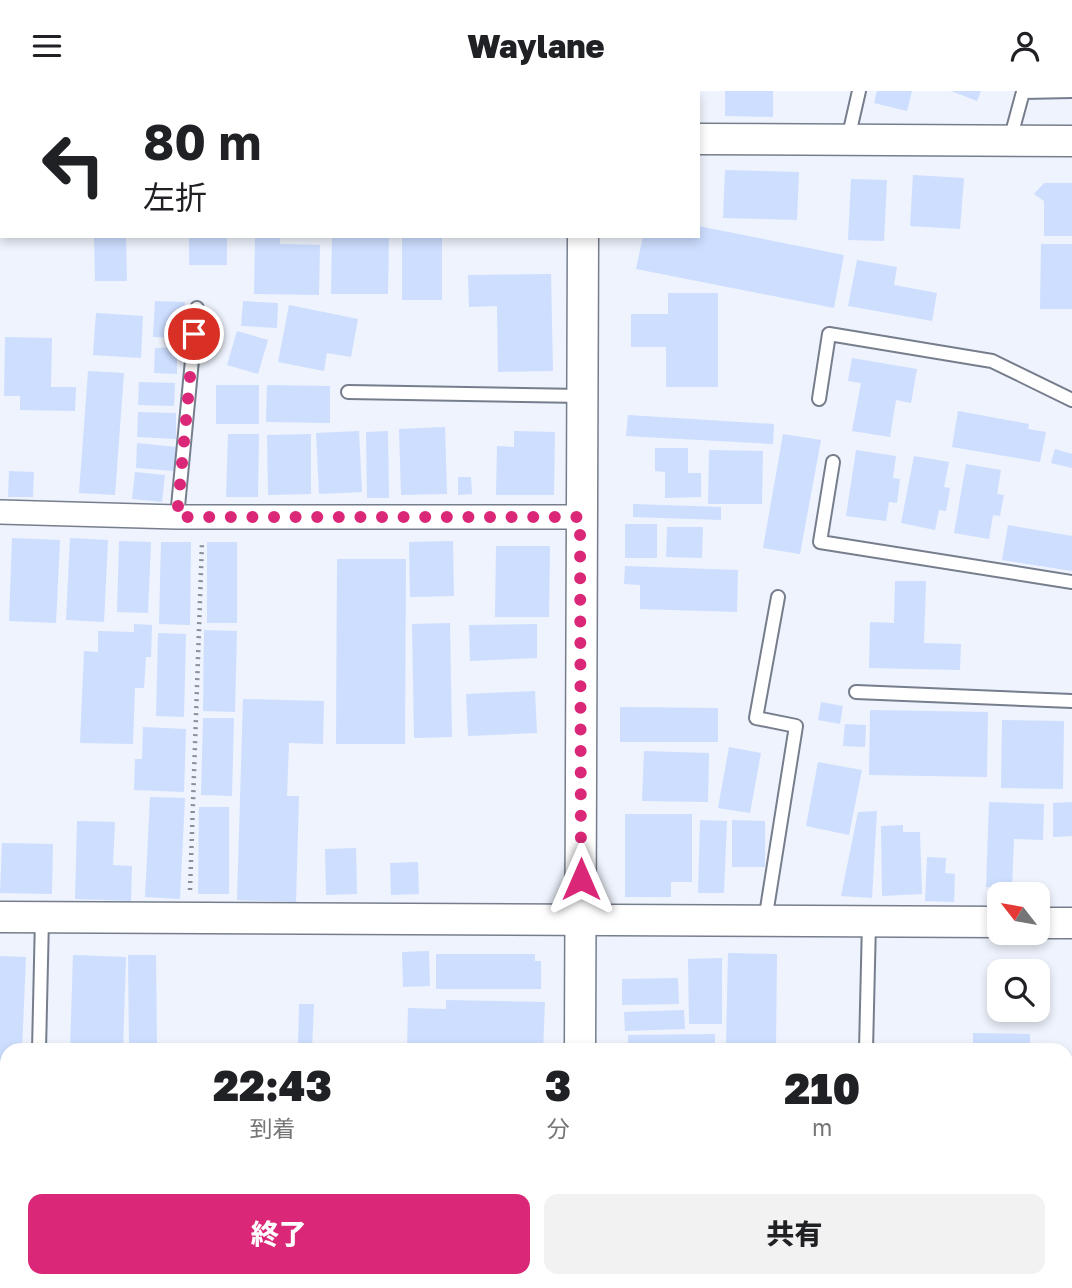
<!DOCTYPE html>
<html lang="ja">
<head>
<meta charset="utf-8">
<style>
	:root { --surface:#fff; --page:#f2f2f2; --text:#202124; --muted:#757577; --accent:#db2777 }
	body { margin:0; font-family:"Golos Text","Noto Sans JP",sans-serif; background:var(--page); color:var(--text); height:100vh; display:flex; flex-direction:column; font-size:26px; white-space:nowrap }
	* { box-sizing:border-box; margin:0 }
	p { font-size:23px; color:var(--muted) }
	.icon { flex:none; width:38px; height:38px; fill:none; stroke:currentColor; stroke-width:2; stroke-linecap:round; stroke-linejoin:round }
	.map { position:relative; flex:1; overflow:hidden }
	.panel { position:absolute; left:0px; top:952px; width:1073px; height:245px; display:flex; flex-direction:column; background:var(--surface); border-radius:21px 21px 0 0; box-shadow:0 4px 10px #0003 }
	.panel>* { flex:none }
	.top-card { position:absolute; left:0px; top:0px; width:700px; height:147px; box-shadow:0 4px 10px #0003; background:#fff; color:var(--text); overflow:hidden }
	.needle { width:46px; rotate:301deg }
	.tools { position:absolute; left:987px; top:791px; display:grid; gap:14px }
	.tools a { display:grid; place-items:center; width:63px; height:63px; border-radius:14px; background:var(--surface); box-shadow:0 4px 10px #0003; font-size:35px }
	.pin { position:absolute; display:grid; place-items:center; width:60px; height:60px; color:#fff; margin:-30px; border:4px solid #fff; border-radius:50%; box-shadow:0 2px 7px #0007 }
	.me { position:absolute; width:77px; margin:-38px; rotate:0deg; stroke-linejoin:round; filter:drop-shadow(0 0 5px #0008) }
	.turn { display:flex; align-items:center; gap:24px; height:147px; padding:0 28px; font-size:32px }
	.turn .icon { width:91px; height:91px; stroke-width:2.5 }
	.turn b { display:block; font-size:49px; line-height:60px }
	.eta { display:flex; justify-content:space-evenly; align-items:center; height:119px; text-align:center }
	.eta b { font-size:42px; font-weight:800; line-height:49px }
	.button { display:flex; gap:14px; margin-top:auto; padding:14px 28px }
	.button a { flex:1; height:80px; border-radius:14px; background:var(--accent); color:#fff; font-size:28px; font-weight:800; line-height:80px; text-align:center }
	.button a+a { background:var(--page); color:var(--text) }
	header { display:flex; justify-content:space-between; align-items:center; height:91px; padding:0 28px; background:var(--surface); font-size:32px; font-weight:800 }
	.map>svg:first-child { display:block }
	.building { fill:#cddeff }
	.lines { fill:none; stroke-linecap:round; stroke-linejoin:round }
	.service-casing { stroke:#767e8d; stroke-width:16 }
	.minor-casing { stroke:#767e8d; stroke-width:26 }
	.tertiary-casing { stroke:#767e8d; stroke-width:33 }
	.path { stroke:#8b9097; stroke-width:4.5; stroke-dasharray:2 5; stroke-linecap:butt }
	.service { stroke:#fff; stroke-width:12 }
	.minor { stroke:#fff; stroke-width:23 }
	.tertiary { stroke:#fff; stroke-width:30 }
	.route { stroke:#db2777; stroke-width:12; stroke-dasharray:0 21.6 }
</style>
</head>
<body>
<header><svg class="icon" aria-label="menu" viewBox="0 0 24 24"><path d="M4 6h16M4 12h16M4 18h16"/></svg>Waylane<svg class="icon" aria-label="person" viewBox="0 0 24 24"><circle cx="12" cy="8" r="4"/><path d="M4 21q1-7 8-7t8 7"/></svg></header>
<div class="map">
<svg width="1072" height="1197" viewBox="0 0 1072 1197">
	<rect width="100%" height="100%" fill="#eef3fd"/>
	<!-- building -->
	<g class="building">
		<polygon points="725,0 773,0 773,26 725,25"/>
		<polygon points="877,0 912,0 907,20 874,12"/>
		<polygon points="951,0 981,0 977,10"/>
		<polygon points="725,79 799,81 797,129 723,127"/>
		<polygon points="913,84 964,87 960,138 910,135"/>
		<polygon points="851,88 887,89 884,150 848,149"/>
		<polygon points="1044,92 1072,92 1072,145 1044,145 1044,110 1034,103"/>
		<polygon points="698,135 844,164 834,217 636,178 643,145 698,145"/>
		<polygon points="94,145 126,145 127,190 95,190"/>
		<rect x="189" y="145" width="38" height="29"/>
		<polygon points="255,145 280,145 280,153 320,154 319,204 254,203"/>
		<polygon points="332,145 389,145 388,203 331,203"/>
		<rect x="402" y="145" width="40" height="64"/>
		<polygon points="1041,153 1072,153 1072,218 1040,218"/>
		<polygon points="857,169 897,176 894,194 937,202 932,230 848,215"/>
		<polygon points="551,183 553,280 498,281 497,215 469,216 468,184"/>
		<polygon points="668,202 718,202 718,296 666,296 666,256 631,256 631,223 668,223"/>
		<polygon points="155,210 185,211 183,247 153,246"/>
		<polygon points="243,210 278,212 277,237 241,235"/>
		<polygon points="289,214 358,228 351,266 327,262 324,280 278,271"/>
		<polygon points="96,222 143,225 141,267 93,264"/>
		<polygon points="237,240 268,249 258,283 227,274"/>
		<polygon points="5,246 52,247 51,296 76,296 75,320 20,319 20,305 4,305"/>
		<polygon points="177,256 177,283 154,282 155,257"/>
		<polygon points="852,267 917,278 911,312 896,309 890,346 852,340 861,292 848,290"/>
		<polygon points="88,280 124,282 115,404 79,402"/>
		<polygon points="139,291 175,292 174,315 138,314"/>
		<rect x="216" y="294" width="43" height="39"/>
		<polygon points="267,294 330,295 330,332 266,331"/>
		<polygon points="958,320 1029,333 1028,338 1046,341 1040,371 952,356"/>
		<polygon points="138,321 176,322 176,348 137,346"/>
		<polygon points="628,324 774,333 773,353 626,345"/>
		<polygon points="445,336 447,403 401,404 399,338"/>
		<polygon points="359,340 362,401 319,403 316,342"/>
		<polygon points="388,340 389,407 367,407 366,341"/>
		<polygon points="514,340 555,341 554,404 496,404 497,355 514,356"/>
		<polygon points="228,343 259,343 258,406 226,406"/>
		<polygon points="311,343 311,403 268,404 267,344"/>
		<polygon points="783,343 821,349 800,463 763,457"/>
		<polygon points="137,352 176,356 174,380 136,377"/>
		<polygon points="655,357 688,357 688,382 701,382 701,406 665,407 665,381 655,380"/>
		<polygon points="1055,358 1072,363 1072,377 1051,372"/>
		<polygon points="709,359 763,360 762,413 708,413"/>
		<polygon points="856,359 896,365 893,387 900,388 897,412 889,411 886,430 846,425"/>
		<polygon points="914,365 949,371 944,396 950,397 946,420 939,419 935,439 901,432"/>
		<polygon points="966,373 1001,379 997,403 1004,404 1000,425 993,424 989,448 954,442"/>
		<polygon points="9,380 34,381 33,406 8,406"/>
		<polygon points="135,381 165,384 162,411 132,408"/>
		<polygon points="458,386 471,386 472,403 458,404"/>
		<polygon points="633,413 721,416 721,429 633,426"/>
		<rect x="625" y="433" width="32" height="34"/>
		<polygon points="1008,434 1072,445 1072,480 1002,469"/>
		<polygon points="667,436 703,436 702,467 666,466"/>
		<polygon points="12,447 60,449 56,532 9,530"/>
		<polygon points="70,447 108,449 104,531 66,529"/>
		<polygon points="119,450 151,451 148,522 117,521"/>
		<polygon points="453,450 454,505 410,506 409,451"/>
		<polygon points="161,451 191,451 190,534 159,533"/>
		<rect x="207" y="451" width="30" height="81"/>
		<polygon points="496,455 550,455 549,526 495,526"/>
		<polygon points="337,468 406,468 405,653 336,653"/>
		<polygon points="625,475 738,479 737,521 640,518 640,494 624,493"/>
		<polygon points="895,490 926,490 924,552 961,553 960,579 869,577 870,531 894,532"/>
		<polygon points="450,532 452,646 414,647 412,533"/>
		<polygon points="134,533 152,534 151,566 146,566 144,597 135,597 133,653 80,652 84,560 98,561 98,540 134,541"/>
		<polygon points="537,533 537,567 470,570 469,534"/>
		<polygon points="204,539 237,540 235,621 203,620"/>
		<polygon points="158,542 186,543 184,626 156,625"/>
		<polygon points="535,600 537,642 468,645 466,603"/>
		<polygon points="243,608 324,610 323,653 289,652 287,705 299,705 296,811 237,809"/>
		<polygon points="821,611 843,615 840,633 818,629"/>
		<polygon points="620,616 718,617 718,651 620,651"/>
		<polygon points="870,619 988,621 987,686 869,684"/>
		<polygon points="203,627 234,627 232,705 201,704"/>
		<polygon points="1002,629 1064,630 1063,698 1001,697"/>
		<polygon points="845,633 866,634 865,656 843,655"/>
		<polygon points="143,636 186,638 184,701 134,699 135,668 142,668"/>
		<polygon points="729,656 761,662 750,722 718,717"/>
		<polygon points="644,660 709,662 708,711 642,710"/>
		<polygon points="818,671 862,679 849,744 806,735"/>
		<polygon points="150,706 185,707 180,808 145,806"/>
		<polygon points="989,711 1044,713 1043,749 1014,748 1012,797 986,796"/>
		<polygon points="1072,711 1072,745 1053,746 1053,712"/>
		<polygon points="199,716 229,716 229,803 198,803"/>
		<polygon points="877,720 872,807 841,805 858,721"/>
		<polygon points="625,723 692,723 692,791 671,791 671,806 625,806"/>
		<polygon points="700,729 727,730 724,802 698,802"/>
		<polygon points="732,729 765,730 765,776 732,776"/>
		<polygon points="77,730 115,731 113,774 132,775 131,810 75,808"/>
		<polygon points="903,734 903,741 920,741 922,803 882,805 881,735"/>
		<polygon points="2,752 53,753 52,803 0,802"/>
		<polygon points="356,757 357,803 326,804 325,758"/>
		<polygon points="927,766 946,767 945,782 955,783 954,811 925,810"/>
		<polygon points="418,771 419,803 391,804 390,772"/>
		<polygon points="429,860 430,895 403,896 402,861"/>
		<polygon points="728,862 777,863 776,955 726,954"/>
		<polygon points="436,863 535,863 535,870 541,870 541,898 436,898"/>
		<polygon points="73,864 126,866 123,959 70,959"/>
		<polygon points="128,864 156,864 157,956 129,956"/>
		<polygon points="0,865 26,866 22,959 7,959 7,982 0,982"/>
		<polygon points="722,867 722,933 689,933 688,868"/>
		<polygon points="678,887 679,913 622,914 622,888"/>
		<polygon points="446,909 545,911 543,959 407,959 408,917 446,918"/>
		<polygon points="299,913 314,913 312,957 298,957"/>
		<polygon points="684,919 685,938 625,940 624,921"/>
		<polygon points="973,942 1030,943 1030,959 973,959"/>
		<polygon points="715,943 715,959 628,959 628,944"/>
		<polygon points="0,1106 7,1106 7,1190 26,1190 26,1197 0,1197"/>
		<rect x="49" y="1190" width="67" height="7"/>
		<polygon points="183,1190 269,1190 269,1197 182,1197"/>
		<rect x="285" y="1190" width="26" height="7"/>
		<rect x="406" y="1190" width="22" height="7"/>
		<rect x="661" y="1190" width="32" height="7"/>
		<rect x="769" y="1190" width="263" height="7"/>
		<polygon points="436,1193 460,1194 460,1197 436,1197"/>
	</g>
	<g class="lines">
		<defs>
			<g id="service">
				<polyline points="146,2 146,0"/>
				<polyline points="285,2 285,0"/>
				<polyline points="436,2 436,0"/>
				<polyline points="848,48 859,0"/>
				<polyline points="1010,49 1023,1 1072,0"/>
				<polyline points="348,301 582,305"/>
				<polyline points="819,308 829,243 992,270 1072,309"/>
				<polyline points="833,371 820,451 1072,491"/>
				<polyline points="177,426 197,217"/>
				<polyline points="856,601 1072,610"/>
				<polyline points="765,830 796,635 756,627 778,506"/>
				<polyline points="39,959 42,827"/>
				<polyline points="866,959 869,831"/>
				<polyline points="1066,1083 1072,1083"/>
				<polyline points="158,1197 159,1190"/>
			</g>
			<polyline id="minor" points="0,421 177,426 580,426"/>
			<g id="tertiary">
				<polyline points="586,2 586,0"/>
				<polyline points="0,47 2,47"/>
				<polyline points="698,48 1072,50"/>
				<polyline points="0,826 999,831"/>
				<polyline points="1038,832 1072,832"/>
				<polyline points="580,959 583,145"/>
				<polyline points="579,1197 579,1190"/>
			</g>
		</defs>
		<!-- service casing -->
		<use href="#service" class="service-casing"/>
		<!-- minor casing -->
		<use href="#minor" class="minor-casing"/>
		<!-- tertiary casing -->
		<use href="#tertiary" class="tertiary-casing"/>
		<!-- path -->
		<polyline class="path" points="190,799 202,451"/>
		<!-- service -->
		<use href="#service" class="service"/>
		<!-- minor -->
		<use href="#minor" class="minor"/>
		<!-- tertiary -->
		<use href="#tertiary" class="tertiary"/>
	</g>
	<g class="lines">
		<!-- route -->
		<polyline class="route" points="194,243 177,426 580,426 581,788"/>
	</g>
</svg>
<div class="tools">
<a><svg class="needle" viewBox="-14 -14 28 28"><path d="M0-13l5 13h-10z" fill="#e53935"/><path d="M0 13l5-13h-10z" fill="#757577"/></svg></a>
<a><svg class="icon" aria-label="search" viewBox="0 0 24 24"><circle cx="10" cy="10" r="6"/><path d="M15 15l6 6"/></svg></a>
</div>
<div class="pin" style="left:194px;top:243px;background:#d93025"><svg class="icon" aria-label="arrive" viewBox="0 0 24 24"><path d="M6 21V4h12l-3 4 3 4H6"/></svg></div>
<svg class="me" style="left:581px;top:788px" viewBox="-20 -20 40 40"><path d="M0-17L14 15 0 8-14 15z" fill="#db2777" stroke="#fff" stroke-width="4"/></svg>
<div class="top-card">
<div class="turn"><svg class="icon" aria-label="left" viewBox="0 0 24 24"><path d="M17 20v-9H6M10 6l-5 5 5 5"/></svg><div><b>80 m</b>左折</div></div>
</div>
<section class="panel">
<div class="eta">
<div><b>22:43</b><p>到着</p></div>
<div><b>3</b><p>分</p></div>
<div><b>210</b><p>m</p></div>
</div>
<div class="button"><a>終了</a><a>共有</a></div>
</section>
</div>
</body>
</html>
